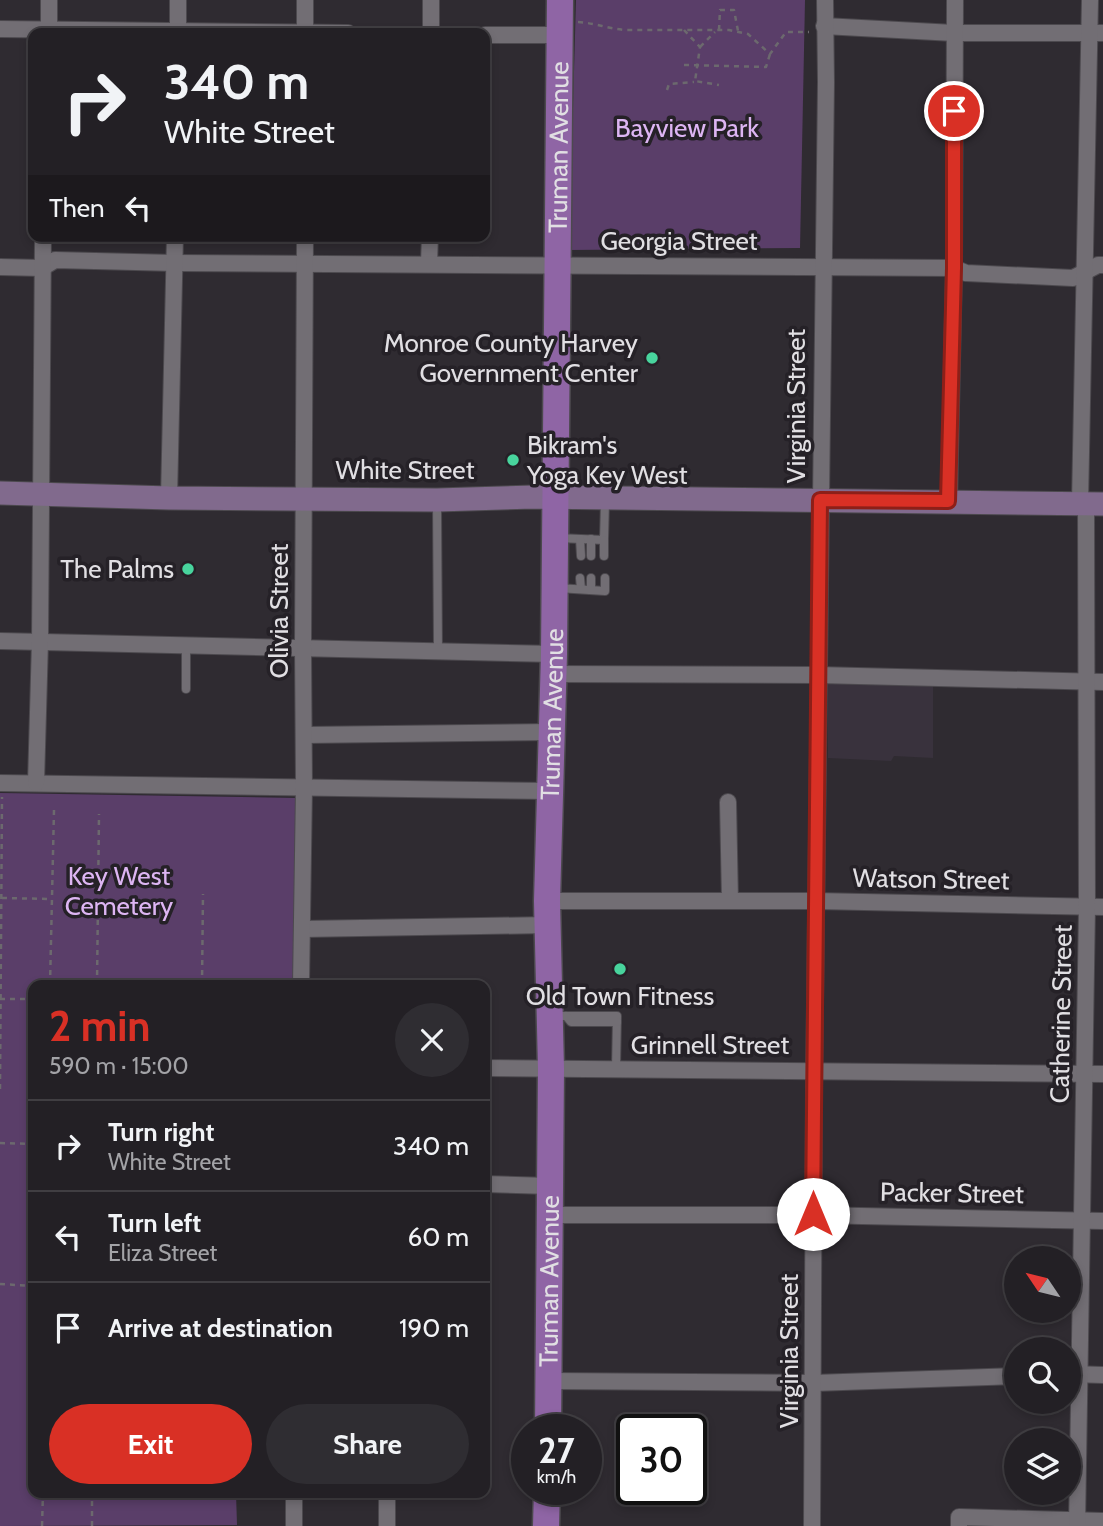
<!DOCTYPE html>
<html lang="en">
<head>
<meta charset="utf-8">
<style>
	:root { --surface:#232025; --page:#2f2d32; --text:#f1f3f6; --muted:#a3a3a7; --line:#403e42; --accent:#d93025 }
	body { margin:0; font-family:Cabin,sans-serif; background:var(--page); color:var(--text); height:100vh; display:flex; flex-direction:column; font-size:26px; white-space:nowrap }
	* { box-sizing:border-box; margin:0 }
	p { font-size:23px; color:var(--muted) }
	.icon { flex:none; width:38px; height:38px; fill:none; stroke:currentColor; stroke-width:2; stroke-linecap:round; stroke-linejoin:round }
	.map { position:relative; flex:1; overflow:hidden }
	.details { position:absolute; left:28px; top:980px; width:462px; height:518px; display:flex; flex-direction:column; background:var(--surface); border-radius:14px; box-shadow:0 4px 10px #0003,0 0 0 2px var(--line) }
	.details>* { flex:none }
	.hud { position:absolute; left:28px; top:28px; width:462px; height:214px; border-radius:14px; box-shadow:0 4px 10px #0003,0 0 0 2px var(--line); background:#232025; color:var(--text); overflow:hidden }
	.needle { width:46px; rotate:305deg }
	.tools { position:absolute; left:1004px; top:1246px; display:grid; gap:14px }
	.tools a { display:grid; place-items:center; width:77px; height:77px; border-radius:50%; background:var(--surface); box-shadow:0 4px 10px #0003,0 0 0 2px var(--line); font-size:35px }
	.speed { position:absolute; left:511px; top:1414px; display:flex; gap:14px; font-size:35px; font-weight:700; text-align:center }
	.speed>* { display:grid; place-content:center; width:91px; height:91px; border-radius:50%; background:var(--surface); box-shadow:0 4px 10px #0003,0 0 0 2px var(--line); line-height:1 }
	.speed small { font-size:18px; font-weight:400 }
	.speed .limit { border:4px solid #111; border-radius:10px; background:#fff; color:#111 }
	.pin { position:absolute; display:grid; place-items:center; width:60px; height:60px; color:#fff; margin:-30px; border:4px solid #fff; border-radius:50%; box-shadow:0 2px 7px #0007 }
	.me { position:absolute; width:77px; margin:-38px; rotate:0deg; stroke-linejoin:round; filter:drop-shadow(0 0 5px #0008) }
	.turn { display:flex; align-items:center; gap:24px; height:147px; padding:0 21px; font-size:32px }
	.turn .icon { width:91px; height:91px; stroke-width:2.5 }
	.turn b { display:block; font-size:49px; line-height:60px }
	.then { display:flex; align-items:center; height:66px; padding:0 21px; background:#0003; gap:14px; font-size:26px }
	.round { display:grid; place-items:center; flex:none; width:74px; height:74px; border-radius:37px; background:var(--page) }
	.overview { display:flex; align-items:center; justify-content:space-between; height:119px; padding:0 21px }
	h1 { font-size:42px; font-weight:800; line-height:52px; color:var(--accent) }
	.cta { display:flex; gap:14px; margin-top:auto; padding:14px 21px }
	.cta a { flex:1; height:80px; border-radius:42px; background:var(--accent); color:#fff; font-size:28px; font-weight:800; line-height:80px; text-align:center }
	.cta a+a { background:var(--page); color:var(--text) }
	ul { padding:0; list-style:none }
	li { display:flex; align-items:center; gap:21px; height:91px; padding:0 21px; border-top:2px solid var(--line) }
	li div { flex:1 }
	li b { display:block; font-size:26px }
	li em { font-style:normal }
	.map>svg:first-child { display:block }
	.built { fill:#39323d }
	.green { fill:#5a3e69 }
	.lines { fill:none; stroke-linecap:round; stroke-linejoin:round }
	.lane-casing { stroke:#4c494e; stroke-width:10 }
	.street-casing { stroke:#4c494e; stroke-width:18 }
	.secondary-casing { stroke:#4c494e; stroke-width:25 }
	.primary-casing { stroke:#4c494e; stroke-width:29 }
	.path { stroke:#6c696e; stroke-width:2.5; stroke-dasharray:5 5; stroke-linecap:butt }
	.lane { stroke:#726e74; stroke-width:8 }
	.street { stroke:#726e74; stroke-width:16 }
	.secondary { stroke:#816a8d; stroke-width:23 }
	.primary { stroke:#8f65a5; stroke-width:26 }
	.route-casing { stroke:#8d1f18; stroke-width:18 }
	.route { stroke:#d93025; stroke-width:12 }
	.poi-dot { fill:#48d49d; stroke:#252127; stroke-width:2.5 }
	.labels { text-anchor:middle; stroke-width:7; stroke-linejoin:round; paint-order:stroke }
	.park-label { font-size:26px; fill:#ddb5f3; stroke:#252127 }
	.street-label { font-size:26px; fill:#e1dfe3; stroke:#252127 }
	.poi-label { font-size:26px; fill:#e1dfe3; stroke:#252127; text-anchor:end }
</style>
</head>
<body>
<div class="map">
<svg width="1103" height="1526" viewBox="0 0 1103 1526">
	<rect width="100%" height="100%" fill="#2f2b31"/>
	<!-- built -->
	<polygon class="built" points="828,679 933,681 933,758 894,756 891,761 828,758"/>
	<!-- green -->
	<g class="green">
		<polygon points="576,0 805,0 800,248 569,250"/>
		<polygon points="0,793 296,798 294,985 33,985 33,1493 236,1493 237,1525 0,1526"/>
	</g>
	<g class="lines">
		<defs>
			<g id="lane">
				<polyline points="437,503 438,652"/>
				<polyline points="558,538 604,540 605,501"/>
				<polyline points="580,539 581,556"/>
				<polyline points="591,539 591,556"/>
				<polyline points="604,556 604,540"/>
				<polyline points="580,578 581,589"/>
				<polyline points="591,578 591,590"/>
				<polyline points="558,588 605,591 605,578"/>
				<polyline points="186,689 186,644"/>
				<polyline points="553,1016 617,1016 616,1069"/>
				<polyline points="566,1016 571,1022 617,1022"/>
			</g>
			<g id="street">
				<polyline points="824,26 954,33 1103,33"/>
				<polyline points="0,29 348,33"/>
				<polyline points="49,33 49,0"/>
				<polyline points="178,33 178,0"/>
				<polyline points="305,33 305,0"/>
				<polyline points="431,33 431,0"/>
				<polyline points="485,35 560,35"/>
				<polyline points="429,263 430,236"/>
				<polyline points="0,267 42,268 55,260 175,263 954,268 966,273 1073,278 1098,265 1103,265"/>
				<polyline points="169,498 175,236"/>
				<polyline points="949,501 954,268 955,0"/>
				<polyline points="1080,503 1090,0"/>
				<polyline points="0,641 554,654"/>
				<polyline points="553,674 818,675 1103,682"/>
				<polyline points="304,735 551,732"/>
				<polyline points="0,783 550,791"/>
				<polyline points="36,783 40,641 43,236"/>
				<polyline points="728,802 730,901"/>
				<polyline points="547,901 816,901 1103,907"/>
				<polyline points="302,929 548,925"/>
				<polyline points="301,985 304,788 303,647 305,236"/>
				<polyline points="485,1068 1103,1074"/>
				<polyline points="485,1184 549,1186"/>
				<polyline points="548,1215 813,1215 1103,1221"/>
				<polyline points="1072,1374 1103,1375"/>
				<polyline points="549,1381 814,1383 1017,1376"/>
				<polyline points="294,1526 294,1493"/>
				<polyline points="387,1526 387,1493"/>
				<polyline points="812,1526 814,1087 826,82 825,0"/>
				<polyline points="959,1526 959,1517 1103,1521"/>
				<polyline points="1077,1526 1087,907 1086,503"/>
			</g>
			<polyline id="secondary" points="0,493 169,498 437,500 533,497 1103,504"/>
			<g id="primary">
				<path id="s1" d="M548,1430l3,-361 -4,-168 7,-247 6,-654"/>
				<polyline points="546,1526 547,1489"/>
			</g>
		</defs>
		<!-- lane casing -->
		<use href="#lane" class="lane-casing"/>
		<!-- street casing -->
		<use href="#street" class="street-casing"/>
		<!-- secondary casing -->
		<use href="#secondary" class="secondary-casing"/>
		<!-- primary casing -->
		<use href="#primary" class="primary-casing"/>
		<!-- path -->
		<g class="path">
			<path d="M578,22c17,1 31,7 48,8h103l19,4 22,20 16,-22h23"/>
			<polyline points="684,30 700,47 695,81 719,85"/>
			<polyline points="719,30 720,10 734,10 738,31"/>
			<polyline points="700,47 715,32"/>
			<polyline points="684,65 766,67 770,54"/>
			<polyline points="667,90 669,84 694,82"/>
			<polyline points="2,898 51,899"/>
			<polyline points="50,985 54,810"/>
			<polyline points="97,985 99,814"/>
			<polyline points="202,985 203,894"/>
			<polyline points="0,999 33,999"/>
			<polyline points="0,1089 2,797"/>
			<polyline points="0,1143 33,1144"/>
			<polyline points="0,1284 33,1286"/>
			<polyline points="42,1526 43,1493"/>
			<polyline points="92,1526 92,1493"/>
		</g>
		<!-- lane -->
		<use href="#lane" class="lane"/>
		<!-- street -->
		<use href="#street" class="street"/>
		<!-- secondary -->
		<use href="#secondary" class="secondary"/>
		<!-- primary -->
		<use href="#primary" class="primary"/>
	</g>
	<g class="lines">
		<defs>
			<polyline id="route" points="813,1214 820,500 948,501 954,268 954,111"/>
		</defs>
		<!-- route casing -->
		<use href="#route" class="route-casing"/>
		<!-- route -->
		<use href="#route" class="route"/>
	</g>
	<!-- markers -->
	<g class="poi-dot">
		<circle cx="652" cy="358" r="7"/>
		<circle cx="513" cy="460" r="7"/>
		<circle cx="188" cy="569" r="7"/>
		<circle cx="620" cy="969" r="7"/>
	</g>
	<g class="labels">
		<!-- park labels -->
		<g class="park-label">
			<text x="687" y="137">Bayview Park</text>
			<text x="119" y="885">Key West<tspan x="119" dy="30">Cemetery</tspan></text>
		</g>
		<!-- street labels -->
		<g class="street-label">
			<text dy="9" stroke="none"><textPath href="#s1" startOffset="1283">Truman Avenue</textPath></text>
			<text x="679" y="250">Georgia Street</text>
			<text transform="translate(796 406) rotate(-90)" y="9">Virginia Street</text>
			<text x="405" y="479">White Street</text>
			<text transform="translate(279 611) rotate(-90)" y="9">Olivia Street</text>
			<text dy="9" stroke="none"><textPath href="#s1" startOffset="716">Truman Avenue</textPath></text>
			<text transform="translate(931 879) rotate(1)" y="9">Watson Street</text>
			<text transform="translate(1061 1014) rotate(-89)" y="9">Catherine Street</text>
			<text x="710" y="1054">Grinnell Street</text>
			<text transform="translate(952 1193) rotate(1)" y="9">Packer Street</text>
			<text dy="9" stroke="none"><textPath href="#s1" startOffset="149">Truman Avenue</textPath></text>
			<text transform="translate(789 1351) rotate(-90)" y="9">Virginia Street</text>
		</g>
		<!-- poi labels -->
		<g class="poi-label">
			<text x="638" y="352">Monroe County Harvey<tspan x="638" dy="30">Government Center</tspan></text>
			<text x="527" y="454" text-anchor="start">Bikram's<tspan x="527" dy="30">Yoga Key West</tspan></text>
			<text x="174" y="578">The Palms</text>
			<text x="620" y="1005" text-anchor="middle">Old Town Fitness</text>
		</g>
	</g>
</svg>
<div class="tools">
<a><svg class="needle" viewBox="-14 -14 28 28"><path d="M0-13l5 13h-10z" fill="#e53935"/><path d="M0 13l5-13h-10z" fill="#a3a3a7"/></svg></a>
<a><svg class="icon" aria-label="search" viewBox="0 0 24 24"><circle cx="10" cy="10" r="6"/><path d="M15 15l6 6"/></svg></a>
<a><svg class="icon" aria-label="layers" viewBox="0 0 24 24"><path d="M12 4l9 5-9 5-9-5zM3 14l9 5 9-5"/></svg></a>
</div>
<div class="speed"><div>27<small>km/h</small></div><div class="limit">30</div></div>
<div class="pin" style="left:954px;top:111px;background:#d93025"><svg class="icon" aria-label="arrive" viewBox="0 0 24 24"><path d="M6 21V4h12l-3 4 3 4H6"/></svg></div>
<svg class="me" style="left:813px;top:1214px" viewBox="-20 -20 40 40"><circle r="19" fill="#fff"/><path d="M0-13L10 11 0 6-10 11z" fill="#d93025"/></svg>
<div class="hud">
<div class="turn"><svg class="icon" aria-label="right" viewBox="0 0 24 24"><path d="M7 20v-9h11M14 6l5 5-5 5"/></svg><div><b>340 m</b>White Street</div></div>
<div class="then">Then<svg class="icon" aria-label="left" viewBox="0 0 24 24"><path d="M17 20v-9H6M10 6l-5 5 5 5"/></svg></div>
</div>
<section class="details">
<div class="overview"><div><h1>2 min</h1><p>590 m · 15:00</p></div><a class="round"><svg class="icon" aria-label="close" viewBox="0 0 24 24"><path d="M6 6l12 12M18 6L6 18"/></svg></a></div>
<ul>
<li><svg class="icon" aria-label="right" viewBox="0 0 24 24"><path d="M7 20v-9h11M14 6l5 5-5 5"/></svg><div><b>Turn right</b><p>White Street</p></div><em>340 m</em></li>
<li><svg class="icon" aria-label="left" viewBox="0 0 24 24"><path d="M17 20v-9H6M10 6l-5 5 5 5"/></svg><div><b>Turn left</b><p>Eliza Street</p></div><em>60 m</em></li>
<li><svg class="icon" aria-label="arrive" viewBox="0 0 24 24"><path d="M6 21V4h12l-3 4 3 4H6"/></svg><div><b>Arrive at destination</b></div><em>190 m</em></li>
</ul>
<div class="cta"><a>Exit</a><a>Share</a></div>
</section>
</div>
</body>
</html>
